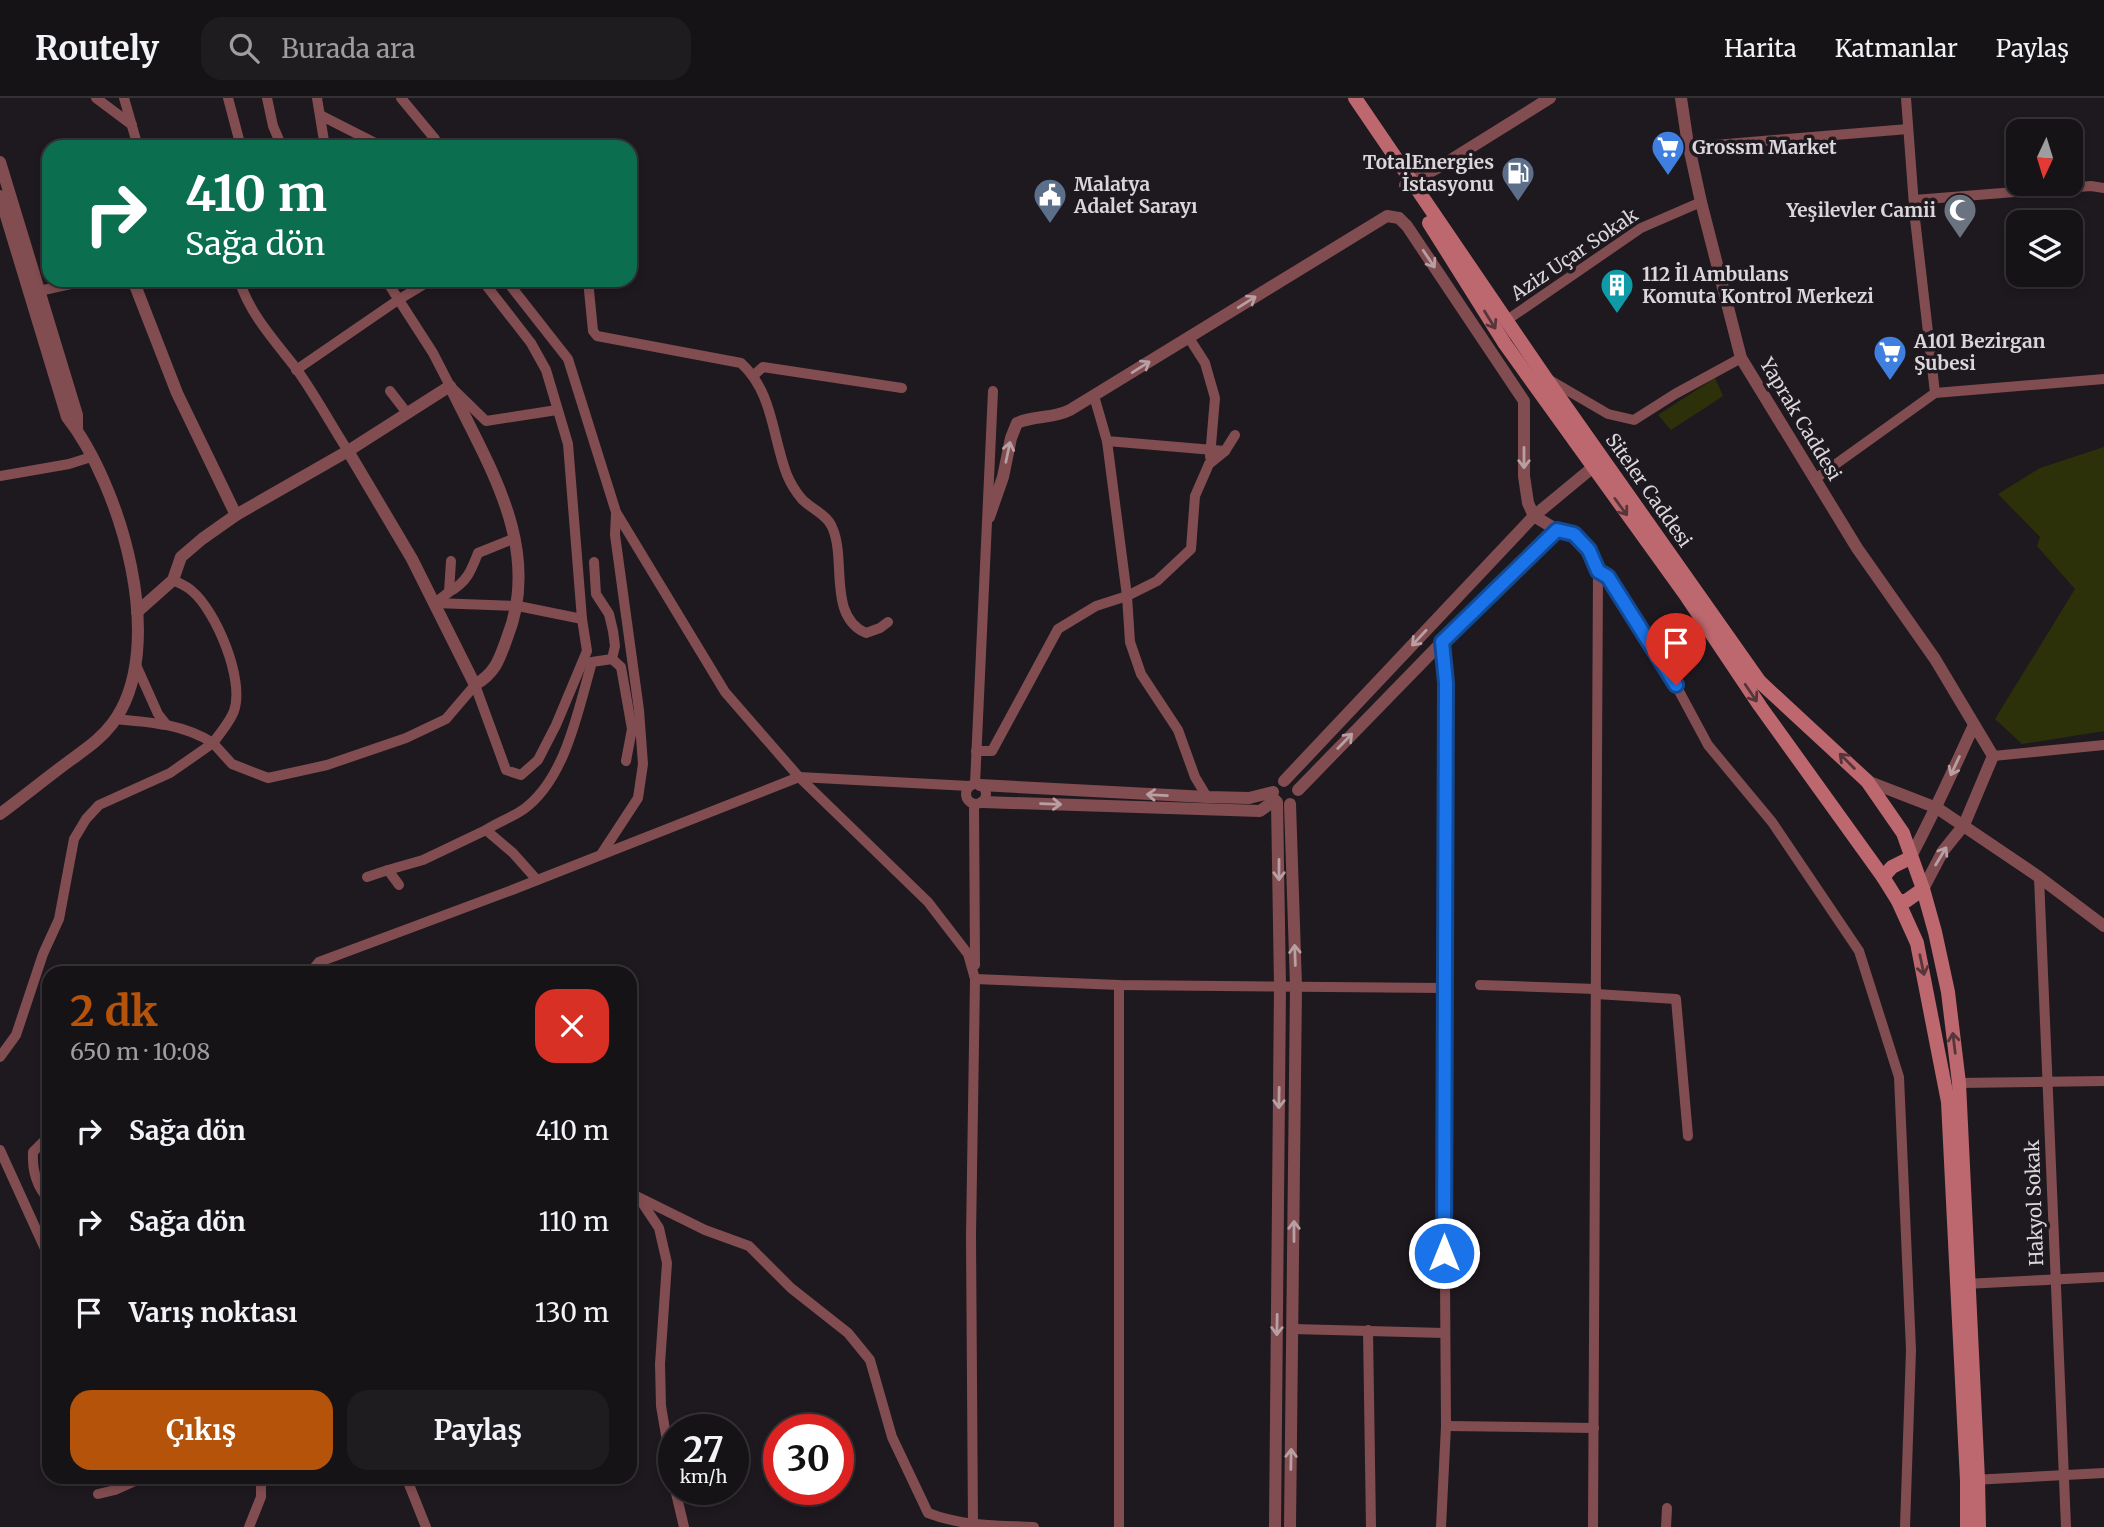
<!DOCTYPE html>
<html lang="tr">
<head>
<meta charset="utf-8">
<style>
	:root { --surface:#161317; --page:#1f1c20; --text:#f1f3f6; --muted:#9e9ea1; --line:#353236; --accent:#b45309 }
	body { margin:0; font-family:Merriweather,serif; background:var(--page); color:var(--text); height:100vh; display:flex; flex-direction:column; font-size:26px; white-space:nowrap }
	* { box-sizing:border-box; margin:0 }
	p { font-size:23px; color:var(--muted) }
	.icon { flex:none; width:38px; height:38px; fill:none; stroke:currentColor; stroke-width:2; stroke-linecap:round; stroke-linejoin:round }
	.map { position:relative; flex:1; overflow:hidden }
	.details { position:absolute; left:42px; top:868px; width:595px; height:518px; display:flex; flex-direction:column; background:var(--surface); border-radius:21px; box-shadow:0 4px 10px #0003,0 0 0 2px var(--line) }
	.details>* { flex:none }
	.banner { position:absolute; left:42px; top:42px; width:595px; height:147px; border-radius:21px; box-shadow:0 4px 10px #0003,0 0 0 2px var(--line); background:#0b6e4f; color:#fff; overflow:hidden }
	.needle { width:46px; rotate:184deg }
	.tools { position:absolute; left:2006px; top:21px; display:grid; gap:14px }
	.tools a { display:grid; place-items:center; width:77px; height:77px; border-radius:14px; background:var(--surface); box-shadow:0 4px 10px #0003,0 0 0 2px var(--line); font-size:35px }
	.speed { position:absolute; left:658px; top:1316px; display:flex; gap:14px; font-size:35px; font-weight:700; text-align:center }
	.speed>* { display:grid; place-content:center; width:91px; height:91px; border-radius:50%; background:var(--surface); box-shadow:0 4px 10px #0003,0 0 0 2px var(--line); line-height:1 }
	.speed small { font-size:18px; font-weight:400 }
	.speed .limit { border:10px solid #d22; background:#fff; color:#111 }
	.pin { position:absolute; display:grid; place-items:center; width:60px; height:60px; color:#fff; margin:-72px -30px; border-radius:50% 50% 50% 0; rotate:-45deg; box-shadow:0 0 7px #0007 }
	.pin .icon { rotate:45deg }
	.me { position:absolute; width:77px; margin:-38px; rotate:0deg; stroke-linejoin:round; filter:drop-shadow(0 0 5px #0008) }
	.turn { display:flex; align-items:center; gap:24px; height:147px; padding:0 28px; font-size:32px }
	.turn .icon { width:91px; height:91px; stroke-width:2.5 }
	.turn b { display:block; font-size:49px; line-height:60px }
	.round { display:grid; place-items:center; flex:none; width:74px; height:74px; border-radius:21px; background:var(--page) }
	.head { display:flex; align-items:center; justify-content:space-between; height:119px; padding:0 28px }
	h1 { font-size:42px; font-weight:700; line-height:52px; color:var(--accent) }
	.button { display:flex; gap:14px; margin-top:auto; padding:14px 28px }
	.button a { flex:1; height:80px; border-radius:21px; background:var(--accent); color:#fff; font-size:28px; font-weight:700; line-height:80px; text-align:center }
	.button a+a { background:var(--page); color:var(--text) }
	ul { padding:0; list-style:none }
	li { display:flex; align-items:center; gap:21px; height:91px; padding:0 28px }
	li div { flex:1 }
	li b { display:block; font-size:26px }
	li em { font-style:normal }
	header { display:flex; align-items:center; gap:42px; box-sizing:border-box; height:98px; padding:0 35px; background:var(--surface); border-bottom:2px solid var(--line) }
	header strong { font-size:33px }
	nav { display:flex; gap:38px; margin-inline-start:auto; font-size:24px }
	.search { width:490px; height:63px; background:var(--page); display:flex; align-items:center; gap:18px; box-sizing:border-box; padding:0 24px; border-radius:21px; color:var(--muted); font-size:26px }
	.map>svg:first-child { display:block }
	.green { fill:#2d310a }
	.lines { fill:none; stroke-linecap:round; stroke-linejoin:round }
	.minor { stroke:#824d50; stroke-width:10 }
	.tertiary { stroke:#824d50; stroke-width:12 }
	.secondary { stroke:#bd686e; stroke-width:14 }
	.oneway { stroke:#b79fa3 }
	.oneway2 { stroke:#56353b }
	.route-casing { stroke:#114b97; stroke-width:18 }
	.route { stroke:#1a73e8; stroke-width:12 }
	.labels { text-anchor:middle; stroke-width:7; stroke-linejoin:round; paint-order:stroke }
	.poi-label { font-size:19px; font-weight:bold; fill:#dad6da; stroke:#1e191f; text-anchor:start }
	.street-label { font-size:19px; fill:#dad6da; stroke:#1e191f }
</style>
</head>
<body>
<header>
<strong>Routely</strong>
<div class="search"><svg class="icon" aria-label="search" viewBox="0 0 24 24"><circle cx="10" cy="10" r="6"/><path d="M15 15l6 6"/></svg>Burada ara</div>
<nav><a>Harita</a><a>Katmanlar</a><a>Paylaş</a></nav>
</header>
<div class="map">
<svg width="2104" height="1429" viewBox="0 0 2104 1429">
	<rect width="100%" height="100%" fill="#1e191f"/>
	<!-- green -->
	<g class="green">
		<polygon points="1715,280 1723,298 1671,332 1658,317"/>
		<polygon points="2104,349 2104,633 2022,646 1995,621 2075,491 2037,448 2040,439 1998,396 2040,370"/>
	</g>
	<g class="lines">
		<!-- minor -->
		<g class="minor">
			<polyline points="96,0 132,27"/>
			<polyline points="124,0 138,49"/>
			<polyline points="228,0 241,49"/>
			<polyline points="267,0 273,28 282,49"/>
			<polyline points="317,0 325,49"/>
			<polyline points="401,0 435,41 437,49"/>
			<polyline points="320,17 383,49"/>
			<polyline points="472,49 473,48"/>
			<polyline points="1691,49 1908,31"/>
			<polyline points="1914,102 2091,88 2104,90"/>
			<path d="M239,182c11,34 34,59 56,87 19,26 35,56 53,84"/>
			<polyline points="386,182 433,255 450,288 486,323 557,312"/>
			<polyline points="506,182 568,261 616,414 725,594 799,679 928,804 968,856 975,881"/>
			<path d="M588,182l5,51 4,5 144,27c32,29 31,73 46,112 3,7 9,17 14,23 8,10 26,16 31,29 15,32 -5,89 34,106l14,-5 8,-6"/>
			<polyline points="39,193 89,182"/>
			<polyline points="1507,222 1641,130 1701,104"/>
			<polyline points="1189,240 1205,265 1215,300 1210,359"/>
			<polyline points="296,272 398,202 431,182"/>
			<polyline points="754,277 763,269 902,290"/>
			<polyline points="1548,281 1608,316 1634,322 1675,296 1741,260"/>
			<polyline points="390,293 407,315"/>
			<polyline points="1935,295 2104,281"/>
			<polyline points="1094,298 1107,343 1225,353"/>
			<polyline points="0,378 69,366 91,359"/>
			<polyline points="1815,381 1935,295 1915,121 1906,0"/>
			<path d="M1557,432c26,7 31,17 41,41l-5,956"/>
			<polyline points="594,464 596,496 609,516 613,533 615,548 612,561"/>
			<polyline points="1598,473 1608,479 1665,567 1708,647 1772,724 1859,853 1899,979 1911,1252 1905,1429"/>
			<path d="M173,482c6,3 14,6 19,11 24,20 53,89 42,120 -4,11 -14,22 -21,32l19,21 36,14 59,-13 79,-27 40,-19 29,-34"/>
			<path d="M449,494c18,-10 22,-21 29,-39l37,-15"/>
			<polyline points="435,505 518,508 582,521 568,346 546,272 531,245 482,182"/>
			<polyline points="435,505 449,494 451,463"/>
			<polyline points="1442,544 1446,585 1443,890"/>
			<polyline points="136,567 158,616 166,626"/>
			<polyline points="475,587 506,672 521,677 538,662 556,627 587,553 582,521"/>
			<polyline points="976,653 992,653 1058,531 1096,508 1127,498 1107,343"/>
			<polyline points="1993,658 2104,647"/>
			<circle cx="976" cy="696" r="10"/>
			<polyline points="975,686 993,293"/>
			<polyline points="1207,699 1195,679 1178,632 1141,576 1130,544 1127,498 1157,483 1191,451 1195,398 1209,366 1225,353 1235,337"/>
			<polyline points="974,706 975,867"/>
			<polyline points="602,755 638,700 643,666 639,612 615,437 616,416"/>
			<polyline points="367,779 388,772"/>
			<polyline points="2039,779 2066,1429"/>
			<path d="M537,782l-24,-27 -27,-23c12,-8 27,-13 38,-21 42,-31 54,-99 68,-147l20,-3 9,8 11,62 -6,32"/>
			<polyline points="399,787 388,772 423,762 486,732"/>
			<polyline points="310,875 319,864 512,792 799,679 969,688"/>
			<polyline points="1480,887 1596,891"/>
			<polyline points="1596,896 1676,901 1688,1038"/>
			<path d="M0,959l16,-22 27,-81 16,-35 15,-80 12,-20 13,-14 71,-32 43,-30c-30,-19 -63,-21 -98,-24"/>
			<polyline points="1959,985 2104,983"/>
			<path d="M49,1042l-6,2 -10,10c-1,18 3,34 16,48"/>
			<polyline points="0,1052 46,1153"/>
			<path d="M630,1095l75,37 44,16 42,42 57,45 22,27 22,77 36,76c36,14 69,12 106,14"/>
			<polyline points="641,1103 659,1130 667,1165 660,1266 661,1308 674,1384"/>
			<polyline points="1965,1186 2104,1179"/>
			<polyline points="1293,1231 1445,1235"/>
			<polyline points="1368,1232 1371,1429"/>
			<polyline points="1446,1328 1594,1330"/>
			<polyline points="406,1379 426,1429"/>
			<polyline points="1972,1382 2104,1375"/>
			<polyline points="675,1391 684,1429"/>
			<polyline points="98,1396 115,1392 135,1383 134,1379"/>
			<polyline points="249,1429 261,1399 261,1379"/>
			<polyline points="973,1429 971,1138 975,881 1119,887 1443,890 1446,1328 1441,1429"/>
			<polyline points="1119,1429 1119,887"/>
			<polyline points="1666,1429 1667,1410"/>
		</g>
		<!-- tertiary -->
		<g class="tertiary">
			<polyline points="1681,0 1687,40 1701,104 1741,260 1857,450 1935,561 1993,658 1964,727 1943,753 1923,791"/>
			<polyline points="0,64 77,317 77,331"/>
			<polyline points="1405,87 1441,68 1550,0"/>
			<path d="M0,98l67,221c53,67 103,231 45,307 -12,16 -28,26 -44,38 -23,17 -45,35 -68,52"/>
			<polyline points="133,182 177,295 236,417"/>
			<path d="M989,419l14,-40 8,-39 6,-15c18,-8 35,-4 53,-13l317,-194 12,2 8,8 117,175v75l4,27 6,13 -250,265"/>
			<path d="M137,514l36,-32 8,-23 21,-18 34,-24 112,-64 102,-65c38,79 93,162 57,252 -8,22 -11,34 -32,47l-63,-126 -64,-108"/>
			<polyline points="1867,683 1937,710 2039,779 2104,828"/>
			<polyline points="980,687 1207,699 1249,700 1273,694"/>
			<polyline points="1298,692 1442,544 1557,432 1534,418 1592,370"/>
			<polyline points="983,704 1260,713 1275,702"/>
			<polyline points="1290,706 1296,888 1290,1429"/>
			<path d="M1910,760c24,-44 43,-88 64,-133"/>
			<polyline points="1275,1429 1280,888 1277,704"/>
		</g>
		<!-- secondary -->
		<g class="secondary">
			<polyline points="1355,0 1545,279 1760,584 1867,683 1903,735 1923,791 1935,834 1948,894 1959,985 1978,1381 1979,1429"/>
			<polyline points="1429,125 1505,246 1687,499 1760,608 1883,779 1898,803 1917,845 1948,1004 1967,1383 1967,1429"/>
			<polyline points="1883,779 1892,769 1910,760"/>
			<polyline points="1898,803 1906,803 1923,791"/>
		</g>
	</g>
	<!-- one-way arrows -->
	<defs><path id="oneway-shaft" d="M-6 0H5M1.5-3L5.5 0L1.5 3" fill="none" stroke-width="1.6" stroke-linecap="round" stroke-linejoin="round" transform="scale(1.75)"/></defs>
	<g class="oneway">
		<use href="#oneway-shaft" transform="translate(1429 161) rotate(56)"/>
		<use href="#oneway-shaft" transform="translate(1247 204) rotate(-32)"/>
		<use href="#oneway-shaft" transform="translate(1141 269) rotate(-32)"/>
		<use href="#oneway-shaft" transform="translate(1008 354) rotate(-78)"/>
		<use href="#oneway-shaft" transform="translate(1524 360) rotate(90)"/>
		<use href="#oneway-shaft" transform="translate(1419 540) rotate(133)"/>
		<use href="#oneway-shaft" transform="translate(1345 643) rotate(-46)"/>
		<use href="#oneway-shaft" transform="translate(1955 668) rotate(115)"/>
		<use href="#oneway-shaft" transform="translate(1157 697) rotate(-177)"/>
		<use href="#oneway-shaft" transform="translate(1051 706) rotate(2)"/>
		<use href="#oneway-shaft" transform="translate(1941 758) rotate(-59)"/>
		<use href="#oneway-shaft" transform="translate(1279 772) rotate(90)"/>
		<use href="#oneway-shaft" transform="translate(1295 857) rotate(-92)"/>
		<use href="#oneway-shaft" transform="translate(1279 1000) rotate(91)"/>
		<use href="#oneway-shaft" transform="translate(1294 1133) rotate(-90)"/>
		<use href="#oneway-shaft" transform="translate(1277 1227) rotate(91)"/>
		<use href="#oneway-shaft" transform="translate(1291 1361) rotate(-89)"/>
	</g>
	<g class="oneway2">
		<use href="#oneway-shaft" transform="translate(1490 222) rotate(58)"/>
		<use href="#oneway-shaft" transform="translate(1621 409) rotate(54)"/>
		<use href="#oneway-shaft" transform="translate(1751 595) rotate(56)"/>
		<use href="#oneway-shaft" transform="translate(1847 663) rotate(-135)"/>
		<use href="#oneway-shaft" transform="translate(1922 867) rotate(78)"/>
		<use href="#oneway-shaft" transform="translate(1954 945) rotate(-97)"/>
	</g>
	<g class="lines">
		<defs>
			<polyline id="route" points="1444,1155 1446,585 1442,544 1557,432 1574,436 1589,452 1598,473 1608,479 1676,587"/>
		</defs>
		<!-- route casing -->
		<use href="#route" class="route-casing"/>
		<!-- route -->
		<use href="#route" class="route"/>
	</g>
	<!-- icons -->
	<defs>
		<symbol id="supermarket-pin" viewBox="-11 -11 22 30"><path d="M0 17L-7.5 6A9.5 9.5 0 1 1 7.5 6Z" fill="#3f7fe0" stroke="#1e191f"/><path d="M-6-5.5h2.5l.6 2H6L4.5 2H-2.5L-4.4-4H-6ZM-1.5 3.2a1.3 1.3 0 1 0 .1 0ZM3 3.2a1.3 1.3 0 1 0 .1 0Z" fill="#fff"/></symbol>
		<symbol id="fuel-pin" viewBox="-11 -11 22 30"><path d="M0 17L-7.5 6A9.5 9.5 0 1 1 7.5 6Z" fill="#5c6f8a" stroke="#1e191f"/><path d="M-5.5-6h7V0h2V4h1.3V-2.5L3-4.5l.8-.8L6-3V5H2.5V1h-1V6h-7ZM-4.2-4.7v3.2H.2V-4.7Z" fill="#fff"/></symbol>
		<symbol id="civic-pin" viewBox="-11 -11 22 30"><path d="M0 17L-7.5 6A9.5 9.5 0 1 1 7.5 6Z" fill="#5c6f8a" stroke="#1e191f"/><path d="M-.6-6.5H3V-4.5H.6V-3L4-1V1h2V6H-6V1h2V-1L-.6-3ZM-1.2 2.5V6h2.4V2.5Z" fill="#fff"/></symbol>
		<symbol id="mosque-pin" viewBox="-11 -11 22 30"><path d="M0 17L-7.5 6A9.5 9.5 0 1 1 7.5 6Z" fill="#6b7280" stroke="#1e191f"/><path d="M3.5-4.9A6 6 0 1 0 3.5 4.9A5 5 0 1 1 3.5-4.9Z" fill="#fff"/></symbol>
		<symbol id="building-pin" viewBox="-11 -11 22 30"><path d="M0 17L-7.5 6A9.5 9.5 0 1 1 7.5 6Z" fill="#0f9aa8" stroke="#1e191f"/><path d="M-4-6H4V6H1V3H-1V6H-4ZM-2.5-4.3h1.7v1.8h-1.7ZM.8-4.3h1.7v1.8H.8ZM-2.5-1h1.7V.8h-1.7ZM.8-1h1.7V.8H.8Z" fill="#fff"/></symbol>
	</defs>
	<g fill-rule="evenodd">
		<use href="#supermarket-pin" x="1649" y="30" width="38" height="52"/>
		<use href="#fuel-pin" x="1499" y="56" width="38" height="52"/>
		<use href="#civic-pin" x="1031" y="78" width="38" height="52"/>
		<use href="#mosque-pin" x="1941" y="93" width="38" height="52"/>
		<use href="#building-pin" x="1598" y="168" width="38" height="52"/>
		<use href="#supermarket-pin" x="1871" y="235" width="38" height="52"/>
	</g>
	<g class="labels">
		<!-- poi labels -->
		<g class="poi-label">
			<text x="1692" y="56">Grossm Market</text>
			<text x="1494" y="71" text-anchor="end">TotalEnergies<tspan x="1494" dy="22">İstasyonu</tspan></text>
			<text x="1074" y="93">Malatya<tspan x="1074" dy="22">Adalet Sarayı</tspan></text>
			<text x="1936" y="119" text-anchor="end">Yeşilevler Camii</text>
			<text x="1642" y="183">112 İl Ambulans<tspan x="1642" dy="22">Komuta Kontrol Merkezi</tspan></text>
			<text x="1914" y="250">A101 Bezirgan<tspan x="1914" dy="22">Şubesi</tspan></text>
		</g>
		<!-- street labels -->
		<g class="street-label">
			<text transform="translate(1574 156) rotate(-34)" y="7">Aziz Uçar Sokak</text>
			<text transform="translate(1801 321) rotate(59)" y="7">Yaprak Caddesi</text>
			<text transform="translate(1649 392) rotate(55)" y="7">Siteler Caddesi</text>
			<text transform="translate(2034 1105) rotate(-92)" y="7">Hakyol Sokak</text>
		</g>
	</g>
</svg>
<div class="tools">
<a><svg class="needle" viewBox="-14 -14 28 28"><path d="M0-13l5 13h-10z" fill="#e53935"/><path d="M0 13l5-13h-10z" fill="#9e9ea1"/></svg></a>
<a><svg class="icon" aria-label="layers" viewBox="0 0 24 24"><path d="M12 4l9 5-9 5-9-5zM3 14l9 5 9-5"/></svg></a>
</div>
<div class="speed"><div>27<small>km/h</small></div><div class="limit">30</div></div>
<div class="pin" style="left:1676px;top:587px;background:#d93025"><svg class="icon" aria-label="arrive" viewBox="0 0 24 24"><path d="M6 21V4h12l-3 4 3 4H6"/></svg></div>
<svg class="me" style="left:1444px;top:1155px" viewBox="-20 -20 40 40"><circle r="17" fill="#1a73e8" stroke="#fff" stroke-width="3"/><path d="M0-11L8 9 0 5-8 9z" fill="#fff"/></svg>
<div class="banner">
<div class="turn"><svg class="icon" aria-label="right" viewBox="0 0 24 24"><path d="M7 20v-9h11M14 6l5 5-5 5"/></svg><div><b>410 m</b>Sağa dön</div></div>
</div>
<section class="details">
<div class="head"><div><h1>2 dk</h1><p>650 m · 10:08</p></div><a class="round" style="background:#d93025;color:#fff"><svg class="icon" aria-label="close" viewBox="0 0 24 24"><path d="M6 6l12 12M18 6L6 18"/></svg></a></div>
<ul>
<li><svg class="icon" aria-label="right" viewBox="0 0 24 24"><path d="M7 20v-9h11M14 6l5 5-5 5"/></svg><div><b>Sağa dön</b></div><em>410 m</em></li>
<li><svg class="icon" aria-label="right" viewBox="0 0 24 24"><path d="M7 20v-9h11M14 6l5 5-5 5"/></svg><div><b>Sağa dön</b></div><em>110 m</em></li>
<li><svg class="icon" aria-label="arrive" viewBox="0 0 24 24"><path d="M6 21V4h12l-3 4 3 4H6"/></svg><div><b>Varış noktası</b></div><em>130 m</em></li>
</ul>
<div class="button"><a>Çıkış</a><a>Paylaş</a></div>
</section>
</div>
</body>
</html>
